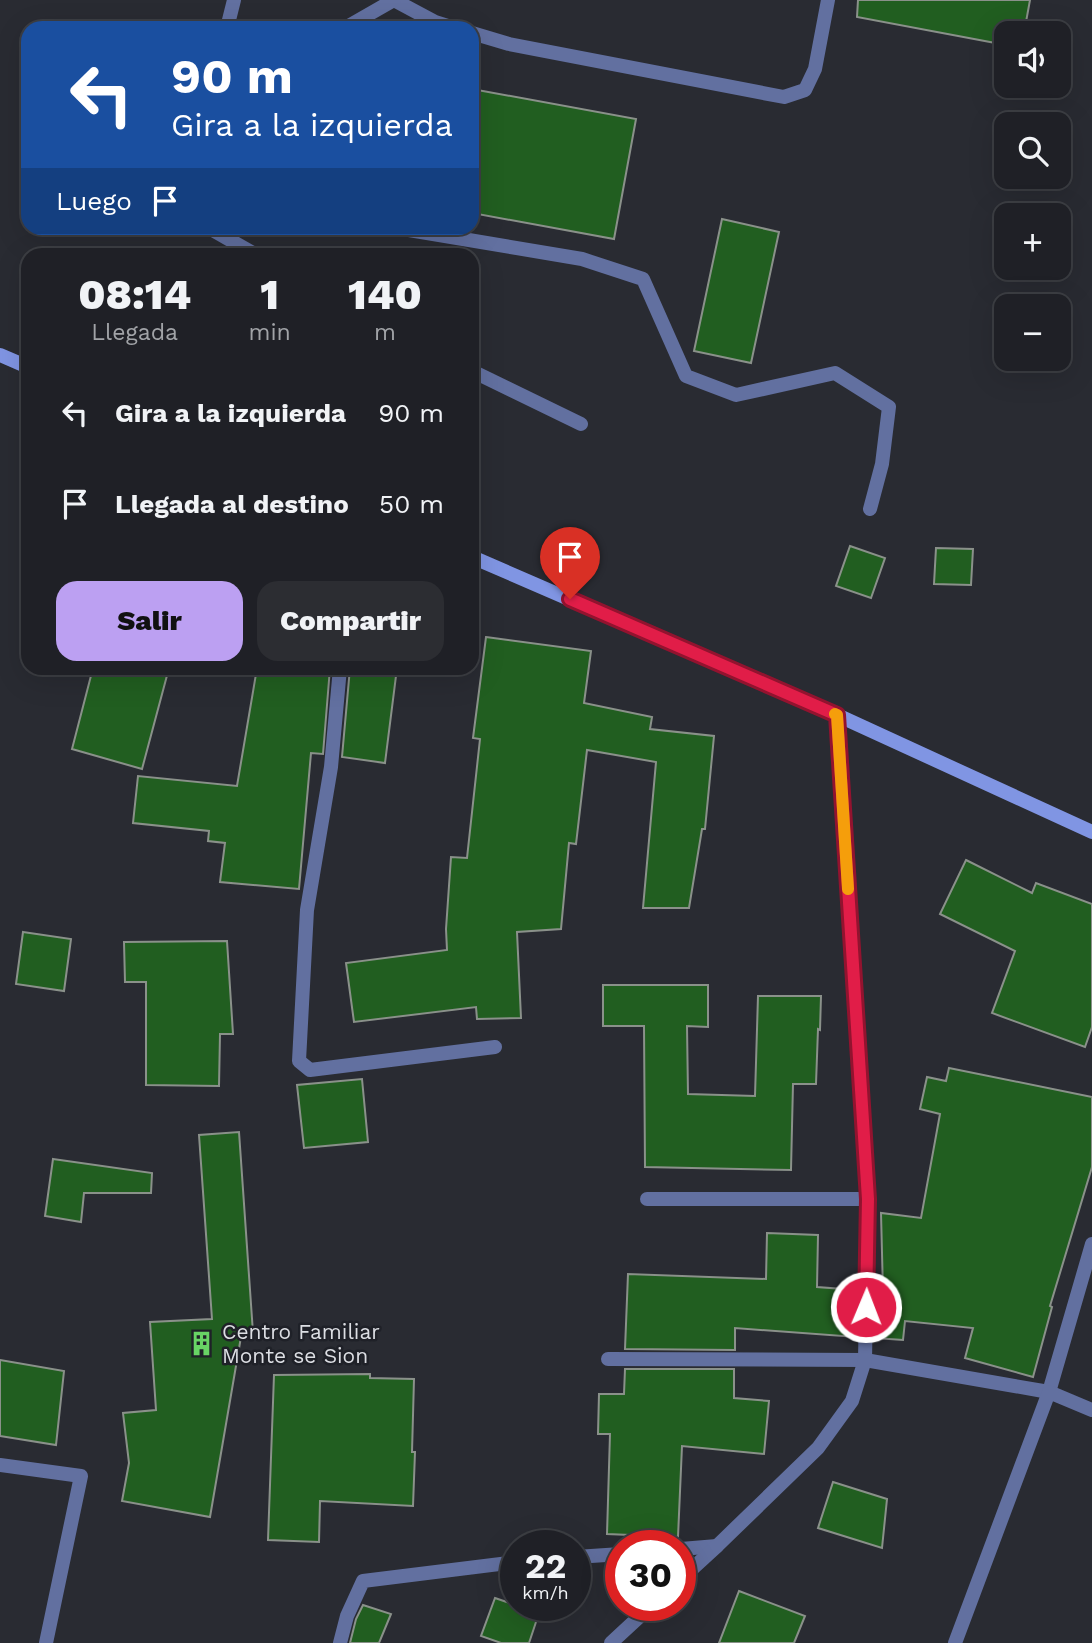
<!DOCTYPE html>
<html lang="es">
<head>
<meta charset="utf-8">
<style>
	:root { --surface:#1f2026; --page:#2c2d32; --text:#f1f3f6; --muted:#a1a3a7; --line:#3c3e43; --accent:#bca0f2 }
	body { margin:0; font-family:"Work Sans",sans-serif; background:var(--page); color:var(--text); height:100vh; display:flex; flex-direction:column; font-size:26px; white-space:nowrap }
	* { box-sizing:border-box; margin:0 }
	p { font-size:23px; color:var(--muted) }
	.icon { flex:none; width:38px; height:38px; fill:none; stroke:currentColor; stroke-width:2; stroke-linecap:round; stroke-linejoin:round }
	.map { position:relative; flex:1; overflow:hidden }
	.sheet { position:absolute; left:21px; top:248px; width:458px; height:427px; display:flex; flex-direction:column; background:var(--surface); border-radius:21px; box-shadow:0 7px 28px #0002,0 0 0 2px var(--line) }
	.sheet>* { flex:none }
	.banner { position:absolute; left:21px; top:21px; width:458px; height:214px; border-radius:21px; box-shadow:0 7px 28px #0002,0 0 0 2px var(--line); background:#1a4fa0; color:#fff; overflow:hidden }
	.tools { position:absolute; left:994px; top:21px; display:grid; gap:14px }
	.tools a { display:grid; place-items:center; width:77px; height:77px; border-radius:14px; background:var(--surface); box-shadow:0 7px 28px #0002,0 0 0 2px var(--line); font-size:35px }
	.speed { position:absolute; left:500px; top:1530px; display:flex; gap:14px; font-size:35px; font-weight:700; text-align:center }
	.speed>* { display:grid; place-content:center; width:91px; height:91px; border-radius:50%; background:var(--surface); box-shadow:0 7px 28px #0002,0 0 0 2px var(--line); line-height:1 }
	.speed small { font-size:18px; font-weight:400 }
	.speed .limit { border:10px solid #d22; background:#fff; color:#111 }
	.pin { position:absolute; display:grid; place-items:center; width:60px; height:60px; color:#fff; margin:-72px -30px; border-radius:50% 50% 50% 0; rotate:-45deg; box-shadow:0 0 7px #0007 }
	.pin .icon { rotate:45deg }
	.me { position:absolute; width:77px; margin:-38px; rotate:1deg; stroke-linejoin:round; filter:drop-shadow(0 0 5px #0008) }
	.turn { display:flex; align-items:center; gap:24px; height:147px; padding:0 35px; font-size:32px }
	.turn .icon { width:91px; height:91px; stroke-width:2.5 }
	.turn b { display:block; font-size:49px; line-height:60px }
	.then { display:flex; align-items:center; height:66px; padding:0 35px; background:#0003; gap:14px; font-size:26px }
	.eta { display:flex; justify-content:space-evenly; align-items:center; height:119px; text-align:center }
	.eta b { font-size:42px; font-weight:800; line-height:49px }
	.button { display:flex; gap:14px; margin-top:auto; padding:14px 35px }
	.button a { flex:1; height:80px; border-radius:21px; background:var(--accent); color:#111; font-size:28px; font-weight:800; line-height:80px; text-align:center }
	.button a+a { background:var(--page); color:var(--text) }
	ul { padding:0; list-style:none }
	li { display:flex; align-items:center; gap:21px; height:91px; padding:0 35px }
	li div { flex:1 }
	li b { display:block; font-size:26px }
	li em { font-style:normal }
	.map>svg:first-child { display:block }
	.building { fill:#215e20; stroke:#8a918a; stroke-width:2 }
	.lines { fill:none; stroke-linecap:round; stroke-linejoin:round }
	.lane { stroke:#6270a0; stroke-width:14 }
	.street { stroke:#6270a0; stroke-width:14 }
	.secondary { stroke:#8095e3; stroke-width:14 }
	.route-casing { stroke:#92132f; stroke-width:18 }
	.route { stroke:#e11d48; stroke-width:12 }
	.slow { stroke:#f59e0b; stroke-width:12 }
	.labels { text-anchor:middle; stroke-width:5; stroke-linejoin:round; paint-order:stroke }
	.poi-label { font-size:21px; fill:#dcdee3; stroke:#1f2128; text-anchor:start }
</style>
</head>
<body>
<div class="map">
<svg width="1092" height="1643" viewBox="0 0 1092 1643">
	<rect width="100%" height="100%" fill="#292b32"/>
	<!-- building -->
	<g class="building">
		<polygon points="858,0 1030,0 1024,33 1006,33 1006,45 857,17"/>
		<polygon points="472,89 636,119 614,239 472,213"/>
		<polygon points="722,219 779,232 751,363 694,351"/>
		<polygon points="850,546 885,558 871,598 836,586"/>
		<polygon points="936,548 973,549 971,585 934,584"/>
		<polygon points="486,637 591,651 584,703 652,717 650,729 714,736 705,829 702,829 689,908 643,908 656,762 587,750 576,844 569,843 561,929 517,932 521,1018 477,1019 476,1007 354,1022 346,963 447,950 446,929 451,857 467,858 480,739 473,738"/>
		<polygon points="93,668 169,668 142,769 72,749"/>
		<polygon points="257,668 330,668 323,754 311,753 299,889 220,882 225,843 208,841 209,831 133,823 138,776 237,786"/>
		<polygon points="350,668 397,668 385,763 342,757"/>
		<polygon points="966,860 1032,893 1036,883 1092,904 1092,1027 1085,1047 992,1013 1015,951 940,914"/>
		<polygon points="23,932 71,939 64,991 16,984"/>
		<polygon points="227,941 233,1034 220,1034 219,1086 146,1085 146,982 125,982 124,942"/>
		<polygon points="603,985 708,985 708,1027 687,1026 688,1094 755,1096 758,996 821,996 820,1030 818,1029 816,1084 793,1084 791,1170 645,1167 644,1026 603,1026"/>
		<polygon points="949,1068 1092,1097 1092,1167 1050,1306 1052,1307 1033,1377 965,1358 973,1328 905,1321 903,1340 875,1338 876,1292 883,1292 881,1213 921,1218 940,1114 920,1109 927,1077 946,1081"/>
		<polygon points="362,1079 368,1142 304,1148 297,1085"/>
		<polygon points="239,1132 253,1333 242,1331 210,1517 122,1501 129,1463 123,1413 156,1410 150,1322 212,1319 199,1135"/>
		<polygon points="53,1159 152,1173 151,1193 84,1193 81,1222 45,1216"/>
		<polygon points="767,1233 818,1235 817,1287 857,1290 856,1337 735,1328 735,1350 625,1349 628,1274 766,1279"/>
		<polygon points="0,1360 64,1371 56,1445 0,1436"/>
		<polygon points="625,1369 734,1369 734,1398 769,1401 764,1454 682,1446 678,1537 607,1534 610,1434 598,1434 599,1394 624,1394"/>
		<polygon points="370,1374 370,1378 414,1379 412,1452 415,1452 413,1506 320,1501 319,1542 268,1540 274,1375"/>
		<polygon points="833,1482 887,1499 882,1548 818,1528"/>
		<polygon points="739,1591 805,1616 794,1643 719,1643"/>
		<polygon points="495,1598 539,1613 529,1643 501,1643 481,1636"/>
		<polygon points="363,1605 391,1614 379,1643 350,1643 356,1619"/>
	</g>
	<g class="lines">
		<!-- lane -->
		<g class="lane">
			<polyline points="394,0 435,22 454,28"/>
			<polyline points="227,28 234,0"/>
			<polyline points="345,28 394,0"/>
			<polyline points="472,33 509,44 784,97 805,90 815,69 828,0"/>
			<polyline points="209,228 258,256"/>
			<polyline points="397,228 582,259 643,279 686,376 736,395 835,373 889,407 882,464 870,509"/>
			<polyline points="472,371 581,424"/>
		</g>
		<!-- street -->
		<g class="street">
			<polyline points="340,668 331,767 307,910 299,1061 310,1070 495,1047"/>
			<polyline points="647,1199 868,1199"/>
			<polyline points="608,1359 865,1360 1049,1392 1092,1244"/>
			<polyline points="0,1465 81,1476 46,1643"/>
			<polyline points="681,1549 717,1546"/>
			<polyline points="576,1557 621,1554"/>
			<polyline points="681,1579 717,1546 818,1448 852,1401 865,1360 868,1199 837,715"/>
			<polyline points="340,1643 347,1616 363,1581 516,1562"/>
			<polyline points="611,1643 652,1605"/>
			<polyline points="955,1643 1049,1392 1092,1410"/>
		</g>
		<!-- secondary -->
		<g class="secondary">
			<polyline points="0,355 28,367"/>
			<polyline points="472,557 837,715 1092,832"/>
		</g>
	</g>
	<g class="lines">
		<defs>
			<polyline id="route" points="570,599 837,715 868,1199 866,1307"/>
		</defs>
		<!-- route casing -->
		<use href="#route" class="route-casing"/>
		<!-- route -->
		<use href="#route" class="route"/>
		<!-- slow -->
		<polyline class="slow" points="835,714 837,715 848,889"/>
	</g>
	<!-- icons -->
	<defs>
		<symbol id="building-bare" viewBox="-9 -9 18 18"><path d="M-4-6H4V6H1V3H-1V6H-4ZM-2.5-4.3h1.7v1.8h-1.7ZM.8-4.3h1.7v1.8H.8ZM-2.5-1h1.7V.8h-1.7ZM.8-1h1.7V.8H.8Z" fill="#68d465" stroke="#1f2128" stroke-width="2.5" paint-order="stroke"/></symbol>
	</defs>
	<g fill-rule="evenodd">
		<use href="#building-bare" x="184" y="1326" width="35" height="35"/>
	</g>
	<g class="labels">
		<!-- poi labels -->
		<g class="poi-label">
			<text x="222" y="1339">Centro Familiar<tspan x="222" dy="24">Monte se Sion</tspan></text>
		</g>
	</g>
</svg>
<div class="tools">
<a><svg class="icon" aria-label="sound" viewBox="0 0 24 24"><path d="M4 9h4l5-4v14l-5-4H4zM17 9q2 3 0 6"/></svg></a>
<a><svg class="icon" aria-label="search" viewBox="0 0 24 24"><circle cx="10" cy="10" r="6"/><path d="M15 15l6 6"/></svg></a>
<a>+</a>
<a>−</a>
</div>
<div class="speed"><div>22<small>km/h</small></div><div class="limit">30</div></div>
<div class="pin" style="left:570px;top:599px;background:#d93025"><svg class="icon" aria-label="arrive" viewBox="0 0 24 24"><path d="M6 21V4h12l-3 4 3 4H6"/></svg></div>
<svg class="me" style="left:866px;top:1307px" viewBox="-20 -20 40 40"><circle r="17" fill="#e11d48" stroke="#fff" stroke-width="3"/><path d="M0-11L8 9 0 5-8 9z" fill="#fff"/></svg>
<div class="banner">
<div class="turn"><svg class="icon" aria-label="left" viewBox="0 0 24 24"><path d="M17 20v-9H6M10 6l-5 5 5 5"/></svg><div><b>90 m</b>Gira a la izquierda</div></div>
<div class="then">Luego<svg class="icon" aria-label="arrive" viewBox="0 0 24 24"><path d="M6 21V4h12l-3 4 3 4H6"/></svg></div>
</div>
<section class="sheet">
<div class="eta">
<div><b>08:14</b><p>Llegada</p></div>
<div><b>1</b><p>min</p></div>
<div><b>140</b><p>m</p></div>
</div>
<ul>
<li><svg class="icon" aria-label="left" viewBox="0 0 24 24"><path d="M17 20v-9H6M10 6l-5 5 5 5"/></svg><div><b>Gira a la izquierda</b></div><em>90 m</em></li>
<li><svg class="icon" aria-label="arrive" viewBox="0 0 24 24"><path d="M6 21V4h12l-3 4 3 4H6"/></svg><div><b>Llegada al destino</b></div><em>50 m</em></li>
</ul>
<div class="button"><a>Salir</a><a>Compartir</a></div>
</section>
</div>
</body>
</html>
